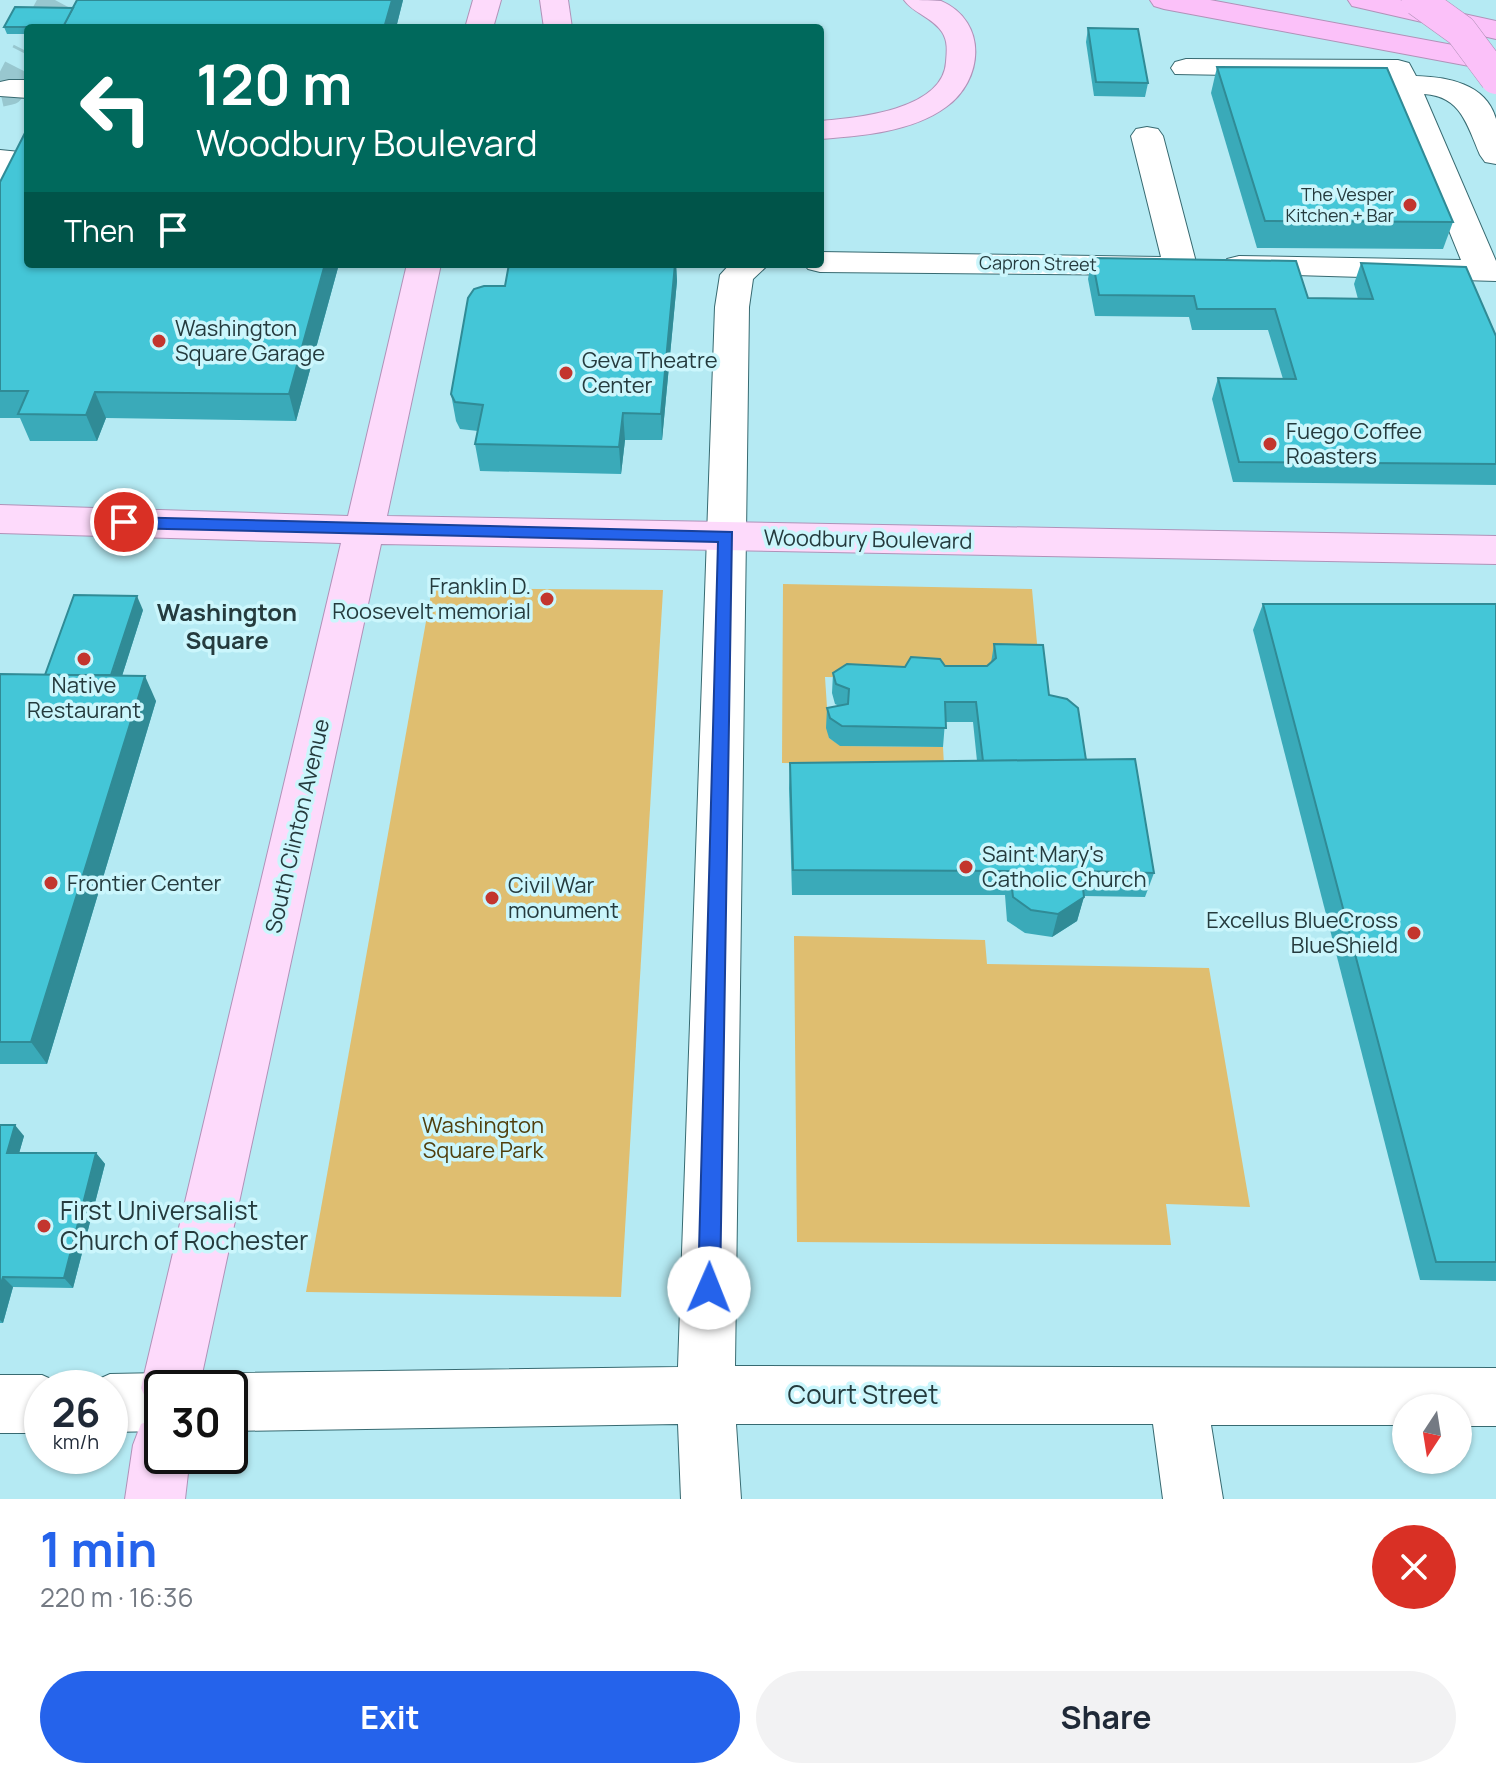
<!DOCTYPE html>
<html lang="en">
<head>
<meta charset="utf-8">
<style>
	:root { --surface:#fff; --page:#f2f2f3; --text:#1f2937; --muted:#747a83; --accent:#2563eb }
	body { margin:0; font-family:Manrope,sans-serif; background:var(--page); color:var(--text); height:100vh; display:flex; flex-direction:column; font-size:30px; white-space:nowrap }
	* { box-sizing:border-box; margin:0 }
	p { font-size:26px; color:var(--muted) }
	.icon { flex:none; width:44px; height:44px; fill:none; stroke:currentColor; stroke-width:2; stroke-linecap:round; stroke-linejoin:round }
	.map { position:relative; height:1499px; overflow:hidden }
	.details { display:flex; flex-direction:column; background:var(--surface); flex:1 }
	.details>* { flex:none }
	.banner { position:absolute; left:24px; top:24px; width:800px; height:244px; border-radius:8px; box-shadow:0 2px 6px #0004; background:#00695c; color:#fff; overflow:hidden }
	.needle { width:52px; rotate:192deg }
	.buttons { position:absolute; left:1392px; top:1394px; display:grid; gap:16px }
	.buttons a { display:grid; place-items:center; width:80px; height:80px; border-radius:50%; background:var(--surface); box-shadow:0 2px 6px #0004; font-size:40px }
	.speed { position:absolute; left:24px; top:1370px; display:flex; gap:16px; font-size:40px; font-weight:700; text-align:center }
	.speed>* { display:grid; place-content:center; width:104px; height:104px; border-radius:50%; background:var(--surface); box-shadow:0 2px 6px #0004; line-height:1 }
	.speed small { font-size:20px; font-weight:400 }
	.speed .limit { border:4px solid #111; border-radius:12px; background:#fff; color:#111 }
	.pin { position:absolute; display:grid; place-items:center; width:68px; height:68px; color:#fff; margin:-34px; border:4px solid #fff; border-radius:50%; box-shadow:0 2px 8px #0007 }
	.me { position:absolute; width:88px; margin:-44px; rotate:1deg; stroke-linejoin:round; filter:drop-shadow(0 0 6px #0008) }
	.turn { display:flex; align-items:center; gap:28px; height:168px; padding:0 40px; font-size:36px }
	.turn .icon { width:104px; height:104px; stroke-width:2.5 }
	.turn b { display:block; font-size:56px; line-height:68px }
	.then { display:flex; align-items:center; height:76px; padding:0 40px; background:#0003; gap:16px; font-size:30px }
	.round { display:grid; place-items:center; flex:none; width:84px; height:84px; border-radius:42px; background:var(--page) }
	.overview { display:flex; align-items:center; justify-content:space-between; height:136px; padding:0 40px }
	h1 { font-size:48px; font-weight:700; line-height:60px; color:var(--accent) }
	.action { display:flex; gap:16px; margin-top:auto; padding:16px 40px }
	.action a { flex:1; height:92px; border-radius:48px; background:var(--accent); color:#fff; font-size:32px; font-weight:700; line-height:92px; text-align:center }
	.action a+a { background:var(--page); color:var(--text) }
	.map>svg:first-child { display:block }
	.green { fill:#dfbe70 }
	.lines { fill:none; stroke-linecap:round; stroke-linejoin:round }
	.minor-tunnel { stroke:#98c7cf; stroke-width:32; stroke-dasharray:32 16; stroke-linecap:butt }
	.minor-casing { stroke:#376a71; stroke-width:2 }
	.major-casing { stroke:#b092b8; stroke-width:2 }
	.highway-casing { stroke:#b092b8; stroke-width:2 }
	.minor { fill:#fff; fill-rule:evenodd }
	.major { fill:#fddafb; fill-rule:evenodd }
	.highway { fill:#fbc1f9; fill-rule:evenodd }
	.highway-bridge-casing { stroke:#b092b8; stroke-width:33; stroke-linecap:butt }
	.highway-bridge { stroke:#fbc1f9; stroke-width:32 }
	.wall { fill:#3aaab9 }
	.shaded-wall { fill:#308b96 }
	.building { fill:#44c6d7; stroke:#308b96; stroke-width:2 }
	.route { fill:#2563eb; stroke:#184099; stroke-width:2 }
	.poi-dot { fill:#c3352e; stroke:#cbf6fc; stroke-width:3 }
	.labels { text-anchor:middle; stroke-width:7; stroke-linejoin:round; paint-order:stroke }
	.far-poi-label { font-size:18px; fill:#253b3e; stroke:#cbf6fc; text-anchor:end }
	.far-street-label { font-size:18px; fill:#253b3e; stroke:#cbf6fc }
	.poi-label { font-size:22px; fill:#253b3e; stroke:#cbf6fc; text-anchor:start }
	.street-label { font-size:22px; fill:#253b3e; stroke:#cbf6fc }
	.park-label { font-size:22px; fill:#503e0c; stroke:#cbf6fc }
	.neighbourhood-label { font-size:24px; font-weight:bold; fill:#253b3e; stroke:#cbf6fc }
	.near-poi-label { font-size:26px; fill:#253b3e; stroke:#cbf6fc; text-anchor:start }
	.near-street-label { font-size:26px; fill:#253b3e; stroke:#cbf6fc }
</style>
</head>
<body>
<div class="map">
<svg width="1496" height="1499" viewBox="0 0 1496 1499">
	<rect width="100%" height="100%" fill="#b5eaf3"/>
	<!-- green -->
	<g class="green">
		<polygon points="783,584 1032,589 1039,665 992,679 825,677 829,738 841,746 943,747 944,765 782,763"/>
		<polygon points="432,588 663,590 621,1297 306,1292"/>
		<polygon points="794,936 985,940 987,964 1209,968 1250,1207 1166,1204 1171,1245 797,1242"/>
	</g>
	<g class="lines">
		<!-- minor-tunnel -->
		<g class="minor-tunnel">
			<polyline points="40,28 55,0"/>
			<polyline points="0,91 9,89 28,52"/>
		</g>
		<defs>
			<g id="minor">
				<path d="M1186,59l212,1 11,3 7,13c31,1 70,7 80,43 0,13 0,32 0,45l-11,-2 -5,-7c-13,-30 -19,-59 -56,-61l72,167v20l-269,-8 -5,-7 5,-7 12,-3 222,4 -74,-182 -212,-4 -4,-6 4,-6z"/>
				<polygon points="9,80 28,80 28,98 0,96 0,82"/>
				<polygon points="1147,127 1158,129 1163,136 1197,266 1192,273 1180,276 1168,273 1165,268 1150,275 820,272 808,269 804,264 820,264 820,252 1161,257 1131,136 1136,129"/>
				<polygon points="0,150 20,152 25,159 11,183 0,186"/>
				<polygon points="730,264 769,264 753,279 749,307 735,1366 1496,1368 1496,1426 1458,1426 1458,1408 1406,1408 1406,1425 1211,1425 1223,1499 1163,1499 1153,1424 736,1424 741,1499 681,1499 678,1424 230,1431 230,1388 207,1388 210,1382 230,1373 678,1367 715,307 720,275"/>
				<polygon points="162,1373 182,1382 185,1388 162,1388 162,1431 110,1432 110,1388 87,1388 90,1383 110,1374"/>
				<polygon points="0,1375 42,1375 62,1384 64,1388 42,1388 42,1433 0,1433"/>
			</g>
			<g id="major">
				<polygon points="473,0 501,0 493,28 465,28"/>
				<polygon points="540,0 568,0 572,28 544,28"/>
				<path d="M904,0c11,0 27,0 37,1 48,21 42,80 5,106 -34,25 -85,29 -126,32v-18c37,-3 123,-11 126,-59 1,-11 2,-21 -4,-30 -10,-15 -29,-19 -38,-32z"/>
				<polygon points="407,264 441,264 387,516 1496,536 1496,564 381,544 199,1388 162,1388 162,1413 150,1408 141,1388 341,543 0,533 0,505 348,516"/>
				<polygon points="162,1416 162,1456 190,1456 185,1499 125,1499 133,1445 141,1424"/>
			</g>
			<g id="highway">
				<polygon points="1150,0 1210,0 1496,53 1496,71 1164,9 1154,6"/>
				<polygon points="1348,0 1400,0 1496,21 1496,39 1352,6"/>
			</g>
		</defs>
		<!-- minor casing -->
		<use href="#minor" class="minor-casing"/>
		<!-- major casing -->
		<use href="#major" class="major-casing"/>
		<!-- highway casing -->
		<use href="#highway" class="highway-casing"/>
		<!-- minor -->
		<use href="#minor" class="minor"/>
		<!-- major -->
		<use href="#major" class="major"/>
		<!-- highway -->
		<use href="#highway" class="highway"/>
		<defs>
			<polyline id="highway-bridge" points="1418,0 1461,31 1496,78"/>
		</defs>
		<!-- highway-bridge casing -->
		<use href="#highway-bridge" class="highway-bridge-casing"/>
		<!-- highway-bridge -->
		<use href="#highway-bridge" class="highway-bridge"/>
	</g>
	<!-- wall -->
	<g class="wall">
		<polygon points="77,0 403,0 396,28 28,28 28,34 7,34 4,27 73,8"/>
		<polygon points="1088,28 1148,83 1145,97 1094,96 1086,42"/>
		<polygon points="1217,67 1453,222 1443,249 1257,248 1211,93"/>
		<polygon points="0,182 339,264 296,421 106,418 97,441 30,441 20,418 0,418"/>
		<polygon points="1092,258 1308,298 1358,299 1354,284 1361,263 1496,336 1496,485 1233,482 1212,399 1218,378 1283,379 1268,330 1192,330 1189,317 1095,316 1088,279"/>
		<polygon points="509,264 676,264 677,281 662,440 625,440 621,474 480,471 475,444 478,431 460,429 456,421 451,394 505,286"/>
		<polygon points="1263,604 1496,604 1496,1281 1420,1280 1253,630"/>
		<polygon points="143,610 122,676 156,701 47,1064 0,1064 0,674 45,675"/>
		<polygon points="994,644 1049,695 1154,873 1145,897 1084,896 1077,921 1052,937 1025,933 1007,921 1005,895 792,895 789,788 790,763 977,761 973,722 945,722 943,747 840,746 829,738 826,728 827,708 839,706 835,704 832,693 833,673 905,667 987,666 991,663"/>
		<polygon points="0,1125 24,1136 19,1153 96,1153 105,1164 73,1288 13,1287 3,1323 0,1323"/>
	</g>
	<!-- shaded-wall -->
	<g class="shaded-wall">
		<polygon points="392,0 403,0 396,28 384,28"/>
		<polygon points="325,264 339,264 296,421 289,394"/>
		<polygon points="675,264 676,264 677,281 662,440 661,414"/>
		<polygon points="95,392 106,418 97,441 86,415"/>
		<polygon points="623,413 625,440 621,474 619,447"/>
		<polygon points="137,596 143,610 114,701 108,687"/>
		<polygon points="145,676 156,701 47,1064 31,1042"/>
		<polygon points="1084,897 1077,921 1052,937 1058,914"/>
		<polygon points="15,1125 24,1136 16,1164 7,1153"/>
		<polygon points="96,1153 105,1164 73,1288 64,1278"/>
		<polygon points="3,1277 13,1287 3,1323 0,1320 0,1287"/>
	</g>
	<!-- building -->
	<g class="building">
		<polygon points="77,0 392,0 384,28 62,28"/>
		<polygon points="15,7 73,8 63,27 4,27"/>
		<polygon points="1088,28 1138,29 1148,83 1096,82"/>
		<polygon points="1217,67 1387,68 1453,222 1265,221"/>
		<polygon points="28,127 28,264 325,264 289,394 95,392 86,415 18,414 28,391 0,391 0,182"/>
		<polygon points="1092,258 1296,261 1308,298 1373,299 1361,263 1466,267 1496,336 1496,464 1239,462 1218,378 1296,379 1275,309 1197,309 1194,296 1099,295"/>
		<polygon points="509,264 675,264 661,414 623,413 619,447 475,444 483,405 455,402 451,394 468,298 474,289 484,286 505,286"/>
		<polygon points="74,595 137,596 111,675 45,675"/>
		<polygon points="1263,604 1496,604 1496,1262 1436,1262"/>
		<polygon points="994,644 1043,645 1049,695 1067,699 1078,708 1086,760 983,761 976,702 945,702 946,728 842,726 830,718 827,708 848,704 849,689 836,684 833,673 847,664 905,667 911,657 940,659 945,666 987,666 996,658"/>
		<polygon points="0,674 145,676 31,1042 0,1042"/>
		<polygon points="1135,759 1154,873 1081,871 1084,897 1058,914 1031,910 1013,897 1010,871 793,870 790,763"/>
		<polygon points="0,1125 15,1125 7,1153 96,1153 64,1278 3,1277 0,1287"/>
	</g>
	<!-- route -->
	<polygon class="route" points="124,517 732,532 720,1288 717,1296 709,1299 701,1296 698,1288 718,542 124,528 116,522"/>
	<!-- markers -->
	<g class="poi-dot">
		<circle cx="1410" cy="205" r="8"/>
		<circle cx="159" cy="341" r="8"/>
		<circle cx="566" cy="373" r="8"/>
		<circle cx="1270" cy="444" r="8"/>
		<circle cx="547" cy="599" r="8"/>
		<circle cx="84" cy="659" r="8"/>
		<circle cx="966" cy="867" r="8"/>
		<circle cx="51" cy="883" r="8"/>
		<circle cx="492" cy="898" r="8"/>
		<circle cx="1414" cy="933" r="8"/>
		<circle cx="44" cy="1226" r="8"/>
	</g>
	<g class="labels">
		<!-- far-poi labels -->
		<g class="far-poi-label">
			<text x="1394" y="201">The Vesper<tspan x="1394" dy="21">Kitchen + Bar</tspan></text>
		</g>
		<!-- far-street labels -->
		<g class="far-street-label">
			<text transform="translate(1038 264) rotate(1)" y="6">Capron Street</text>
		</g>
		<!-- poi labels -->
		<g class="poi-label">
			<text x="175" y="336">Washington<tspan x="175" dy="25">Square Garage</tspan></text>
			<text x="582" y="368">Geva Theatre<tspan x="582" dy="25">Center</tspan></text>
			<text x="1286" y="439">Fuego Coffee<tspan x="1286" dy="25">Roasters</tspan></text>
			<text x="531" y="594" text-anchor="end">Franklin D.<tspan x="531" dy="25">Roosevelt memorial</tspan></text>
			<text x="84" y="693" text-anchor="middle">Native<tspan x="84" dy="25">Restaurant</tspan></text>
			<text x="982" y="862">Saint Mary's<tspan x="982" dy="25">Catholic Church</tspan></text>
			<text x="67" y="891">Frontier Center</text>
			<text x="508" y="893">Civil War<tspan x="508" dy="25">monument</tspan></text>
			<text x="1398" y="928" text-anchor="end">Excellus BlueCross<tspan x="1398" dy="25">BlueShield</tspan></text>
		</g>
		<!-- street labels -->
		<g class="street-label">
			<text transform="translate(868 539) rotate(1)" y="8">Woodbury Boulevard</text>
			<text transform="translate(297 826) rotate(-77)" y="8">South Clinton Avenue</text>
		</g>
		<!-- park labels -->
		<g class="park-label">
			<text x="483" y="1133">Washington<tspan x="483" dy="25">Square Park</tspan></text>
		</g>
		<!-- neighbourhood labels -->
		<g class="neighbourhood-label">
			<text x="227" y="621">Washington<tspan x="227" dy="28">Square</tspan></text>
		</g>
		<!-- near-poi labels -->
		<g class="near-poi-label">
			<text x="60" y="1220">First Universalist<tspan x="60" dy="30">Church of Rochester</tspan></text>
		</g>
		<!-- near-street labels -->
		<g class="near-street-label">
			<text x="863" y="1404">Court Street</text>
		</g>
	</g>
</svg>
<div class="buttons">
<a><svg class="needle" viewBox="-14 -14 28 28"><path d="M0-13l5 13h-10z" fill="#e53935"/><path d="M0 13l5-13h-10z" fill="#747a83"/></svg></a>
</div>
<div class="speed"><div>26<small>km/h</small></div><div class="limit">30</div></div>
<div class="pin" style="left:124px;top:522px;background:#d93025"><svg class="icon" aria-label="arrive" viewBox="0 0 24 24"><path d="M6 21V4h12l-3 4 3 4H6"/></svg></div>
<svg class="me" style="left:709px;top:1288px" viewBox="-20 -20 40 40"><circle r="19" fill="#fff"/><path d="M0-13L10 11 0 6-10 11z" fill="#2563eb"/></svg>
<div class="banner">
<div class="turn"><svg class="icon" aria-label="left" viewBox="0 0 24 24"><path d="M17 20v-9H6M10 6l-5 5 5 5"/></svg><div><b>120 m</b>Woodbury Boulevard</div></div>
<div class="then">Then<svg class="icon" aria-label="arrive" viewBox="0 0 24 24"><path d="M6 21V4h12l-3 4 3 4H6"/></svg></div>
</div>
</div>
<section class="details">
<div class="overview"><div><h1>1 min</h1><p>220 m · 16:36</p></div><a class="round" style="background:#d93025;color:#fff"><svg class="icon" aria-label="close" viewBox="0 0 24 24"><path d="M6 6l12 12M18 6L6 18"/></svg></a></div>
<div class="action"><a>Exit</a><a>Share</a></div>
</section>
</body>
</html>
